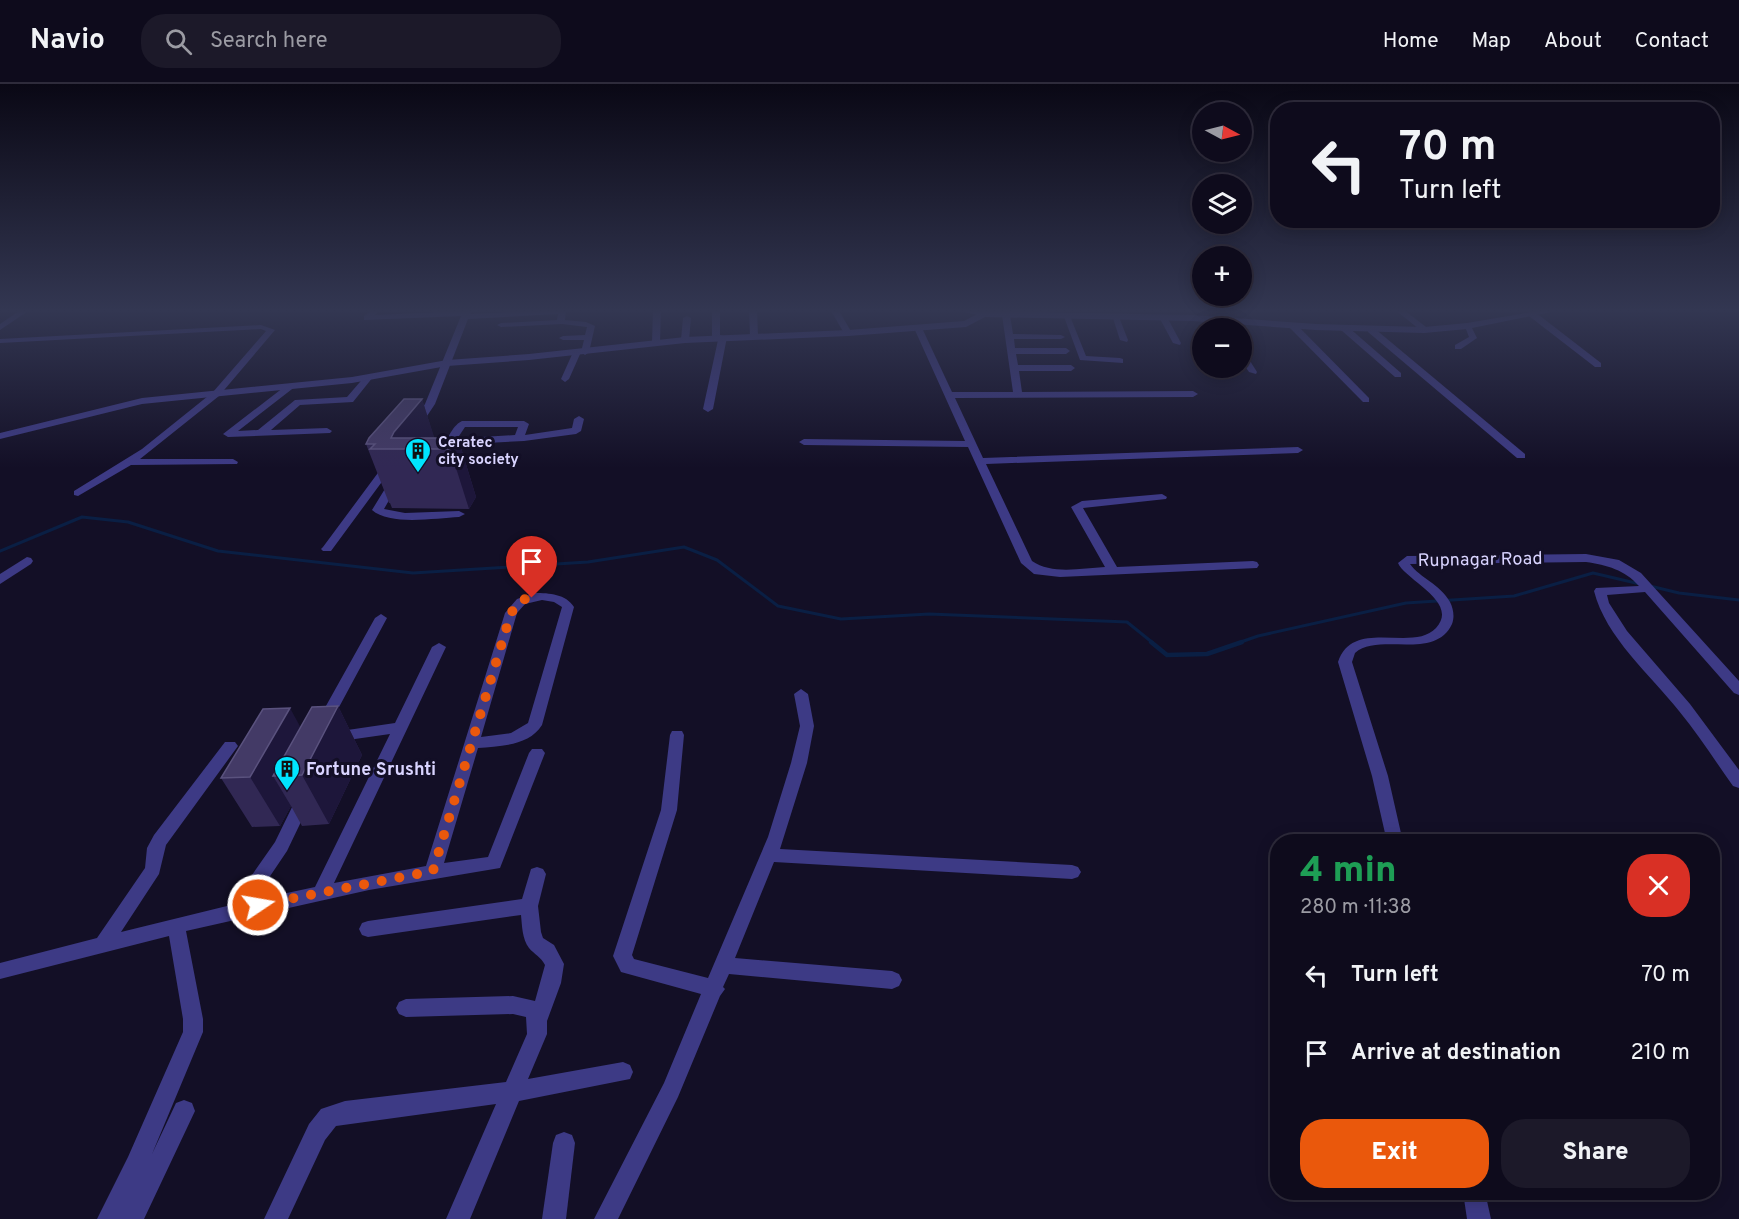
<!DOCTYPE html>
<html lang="en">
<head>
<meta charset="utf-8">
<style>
	:root { --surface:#0e0b1c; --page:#1c1929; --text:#f1f3f6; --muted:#9b9ba3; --line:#2e2b3b; --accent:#ea580c }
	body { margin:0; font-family:Overpass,sans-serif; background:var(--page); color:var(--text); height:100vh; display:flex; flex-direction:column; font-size:22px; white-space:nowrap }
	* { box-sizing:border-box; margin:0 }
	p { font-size:20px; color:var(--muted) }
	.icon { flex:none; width:33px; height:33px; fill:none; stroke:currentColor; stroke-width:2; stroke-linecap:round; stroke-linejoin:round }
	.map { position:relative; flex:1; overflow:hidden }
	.side { position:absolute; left:1270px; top:750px; width:450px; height:366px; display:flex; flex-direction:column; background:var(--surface); border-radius:24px; box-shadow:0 3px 15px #0003,0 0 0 2px var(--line) }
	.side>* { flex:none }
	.guide { position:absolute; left:1270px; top:18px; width:450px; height:126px; border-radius:24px; box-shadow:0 3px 15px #0003,0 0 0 2px var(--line); background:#0e0b1c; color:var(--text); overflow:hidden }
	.needle { width:39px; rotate:97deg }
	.tools { position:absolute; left:1192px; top:18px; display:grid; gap:12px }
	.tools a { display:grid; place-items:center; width:60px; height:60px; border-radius:50%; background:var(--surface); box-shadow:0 3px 15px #0003,0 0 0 2px var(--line); font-size:30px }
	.pin { position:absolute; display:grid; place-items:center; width:51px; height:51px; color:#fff; margin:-62px -26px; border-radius:50% 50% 50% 0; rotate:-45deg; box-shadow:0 0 6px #0007 }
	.pin .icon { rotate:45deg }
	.me { position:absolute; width:66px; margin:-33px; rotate:78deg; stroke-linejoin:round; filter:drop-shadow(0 0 4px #0008) }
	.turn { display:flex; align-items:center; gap:21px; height:126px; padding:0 30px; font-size:27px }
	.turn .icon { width:78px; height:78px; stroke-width:2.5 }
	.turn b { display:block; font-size:42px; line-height:51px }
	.round { display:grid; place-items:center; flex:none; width:63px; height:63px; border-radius:24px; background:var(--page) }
	.overview { display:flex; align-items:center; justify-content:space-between; height:102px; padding:0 30px }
	h1 { font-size:36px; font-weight:800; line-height:45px; color:#1e9e55 }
	.primary-button { display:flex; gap:12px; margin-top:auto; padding:12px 30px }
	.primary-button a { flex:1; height:69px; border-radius:24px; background:var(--accent); color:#fff; font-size:24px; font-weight:800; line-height:69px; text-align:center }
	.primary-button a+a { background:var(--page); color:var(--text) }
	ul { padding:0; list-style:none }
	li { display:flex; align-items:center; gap:18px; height:78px; padding:0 30px }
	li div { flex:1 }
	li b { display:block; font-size:22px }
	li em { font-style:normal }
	header { display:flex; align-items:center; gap:36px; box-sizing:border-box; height:84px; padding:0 30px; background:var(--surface); border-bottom:2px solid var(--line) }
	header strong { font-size:28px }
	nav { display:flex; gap:33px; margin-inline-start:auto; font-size:21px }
	.search { width:420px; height:54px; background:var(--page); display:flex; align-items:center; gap:15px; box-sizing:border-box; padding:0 21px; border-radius:24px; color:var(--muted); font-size:22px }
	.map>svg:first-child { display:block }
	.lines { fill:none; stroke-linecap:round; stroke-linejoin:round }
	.stream-far1 { stroke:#0a1f44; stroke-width:3 }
	.stream { stroke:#0a1f44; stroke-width:4.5 }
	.minor { fill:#3d3a85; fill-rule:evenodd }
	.tertiary { fill:#3d3a85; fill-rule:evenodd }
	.wall { fill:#312854 }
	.shaded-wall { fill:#1d163a }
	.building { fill:#433a66; stroke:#5a527e; stroke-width:1.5 }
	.route { stroke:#ea580c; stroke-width:10; stroke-dasharray:0 18 }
	.labels { text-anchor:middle; stroke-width:6; stroke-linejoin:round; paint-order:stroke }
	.far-poi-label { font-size:15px; font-weight:bold; fill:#d9d4ff; stroke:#130f26; text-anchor:start }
	.street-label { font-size:18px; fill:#d9d4ff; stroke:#130f26 }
	.poi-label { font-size:18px; font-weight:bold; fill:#d9d4ff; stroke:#130f26; text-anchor:start }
</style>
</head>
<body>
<header>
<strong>Navio</strong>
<div class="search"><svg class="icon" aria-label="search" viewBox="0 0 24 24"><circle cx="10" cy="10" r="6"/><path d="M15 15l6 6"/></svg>Search here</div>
<nav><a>Home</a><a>Map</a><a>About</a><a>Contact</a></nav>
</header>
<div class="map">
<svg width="1739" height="1135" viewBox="0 0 1739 1135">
	<rect width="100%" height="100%" fill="#130f26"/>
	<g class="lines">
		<!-- stream-far1 -->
		<g class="stream-far1">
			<polyline points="0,467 82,433 128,438 218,467 413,489 588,478 684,463 717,476 778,522 841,535 929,530 1127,538 1153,559"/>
			<polyline points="1650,502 1679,509 1739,516"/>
			<polyline points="1238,559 1258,552 1406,519 1514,512 1593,489 1640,500"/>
		</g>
		<!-- stream -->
		<polyline class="stream" points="1151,558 1167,571 1207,570 1242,558"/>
		<!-- minor -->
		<g class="minor">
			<polygon points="22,225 31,225 0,246 0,240"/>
			<polygon points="373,225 381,225 375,231 463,227 464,225 472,225 470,230 566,225 565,236 586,238 595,242 589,268 585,271 581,268 569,295 565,298 561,295 574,266 581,268 584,256 563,256 559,254 563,252 585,251 587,243 562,240 501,243 497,241 501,239 557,236 558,230 468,235 435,320 419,344 416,345 411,342 425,320 461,232 364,236 364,232"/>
			<polygon points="653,225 661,225 660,259 656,261 652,259"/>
			<polygon points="712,225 720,225 720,251 727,253 713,325 708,328 703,325 718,256 712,254"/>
			<polygon points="749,225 757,225 758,252 754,254 750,252"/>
			<polygon points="830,225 838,225 852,249 851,251 845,251"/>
			<polygon points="950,225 966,225 987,230 983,232"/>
			<polygon points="1394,225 1403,225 1426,243 1419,245"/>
			<polygon points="1529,228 1535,228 1601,279 1601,283 1595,283 1529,232"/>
			<path d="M1006,229l4,2 3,19 48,1 4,2 -4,2h-47l1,9h51l4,3 -4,3h-50l2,11h53l4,3 -4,3h-52l3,21 171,-1 5,3 -5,3 -238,1 28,60 315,-11 5,3 -5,3 -312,11 46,97c20,14 50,7 73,6l-34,-60 11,-6 80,-7 5,3 -1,2 -83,9 34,59 136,-6 4,1 2,3 -2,3 -197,9 -26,-3 -13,-11 -53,-116 -164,-2 -5,-3 5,-3 161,2 -51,-113 4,-2 4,2 30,64h61l-11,-77z"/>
			<polygon points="1063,230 1070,232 1086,272 1120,274 1123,275 1123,279 1080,276"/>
			<polygon points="1112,231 1119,233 1128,256 1127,258 1120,256"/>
			<polygon points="1160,231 1167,233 1181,259 1180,261 1173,259 1159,233"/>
			<polygon points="687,232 691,234 689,256 685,258 681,256 683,234"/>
			<polygon points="1215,234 1221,234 1228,244 1220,244 1214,236"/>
			<polygon points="1290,240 1296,240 1369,314 1369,318 1363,318 1290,244"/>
			<polygon points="1464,240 1470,240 1477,254 1461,265 1455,265 1455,261 1469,253"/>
			<polygon points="261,241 275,246 219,312 140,375 233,375 238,378 237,380 131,381 78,412 74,411 74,407 142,365 213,308 266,247 261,245 0,259 0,255"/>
			<polygon points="1341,242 1347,242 1401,289 1401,293 1395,293 1341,246"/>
			<polygon points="1368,244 1374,244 1525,370 1525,374 1517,374 1368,248"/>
			<polygon points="1242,268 1245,269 1257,288 1256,290 1249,288 1242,278"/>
			<polygon points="366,291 373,293 353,318 300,321 271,346 327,344 332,347 330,349 228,353 223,350 288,300 296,302 238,347 258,346 295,316 347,313"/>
			<path d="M579,332l5,3 -3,12 -5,3 -52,7 -57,3 -23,8 -5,-3c10,-8 11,-22 23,-28h62l5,3 -4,11 47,-7 2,-9zM465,343h53l-3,8 -49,3 -11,4z"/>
			<polygon points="390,377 395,380 331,467 323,467 321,465 323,463 386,378"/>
			<path d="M395,394l5,3 -16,28 21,4 54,-2 6,3 -6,3c-23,1 -69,9 -87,-7l19,-31z"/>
			<path d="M1586,470l33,6 22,13 98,108v14l-5,-2 -89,-101 -38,3 2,8 18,28 63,73 49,66v18l-6,-2c-18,-25 -34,-51 -54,-75 -29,-37 -73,-73 -85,-120l2,-3 43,-2c-14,-16 -32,-21 -53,-24l-176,2c10,14 30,20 40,38 3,6 5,14 2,22 -17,37 -73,8 -97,29l-3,9 36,114 15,66h-16l-15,-66 -34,-114c15,-45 75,-9 98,-34 24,-26 -31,-48 -38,-65l9,-7z"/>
			<polygon points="27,473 31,474 33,477 31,480 0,500 0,490"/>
			<path d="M535,509c14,0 31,1 39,14l-32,118c-13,21 -42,21 -64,23l-34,115 44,-6 41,-104 3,-4h10l3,4 -45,115 -131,22 -183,41 17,88v13l-51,122 24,-51 8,-3 8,3 3,8 -51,108h-47l31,-62 55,-125v-13l-14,-83 -169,43v-16l97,-25 48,-70 2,-20 7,-13 71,-93h10l3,4 -72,99 -7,29 -38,58 110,-27 44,-63 22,-45 6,-2 6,2 2,4 -24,50 -33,49 61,-13 75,-153 -56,8 -5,-1 -2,-4 2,-4 5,-1 61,-9 37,-76 7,-4 7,4 -112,236 92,-17 79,-253 12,-14zM542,516l12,2 8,5 -34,116 -17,10 -30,4 36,-124 8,-9z"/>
			<polygon points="381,530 387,534 331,638 329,642 319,642 317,638 375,534"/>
			<polygon points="801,605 808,610 814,642 807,679 780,765 1072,781 1078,783 1081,788 1078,793 1072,795 774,778 735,874 892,887 899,890 902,896 899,902 892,905 729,890 723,903 725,905 720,912 678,1013 618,1135 594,1135 664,999 701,910 621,888 613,872 661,726 670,651 672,647 682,647 684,651 677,726 632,871 634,875 708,894 768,753 791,679 800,642 794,610"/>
			<path d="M537,783l6,2 3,5 -8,32 3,26 2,6 11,7 10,19 -3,19 -14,38v13l-19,45 95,-17 7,3 3,7 -3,7 -111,22 -49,118h-24l50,-115 -160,22 -11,14 -37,79h-24l45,-95 12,-15 24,-8 161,-19 21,-48 -1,-17 -13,-3 -107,3 -7,-3 -3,-6 3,-6 7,-3 107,-3 22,5 10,-36c-4,-8 -11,-11 -16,-17 -7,-9 -7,-23 -8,-33l-153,22 -6,-2 -3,-6 3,-6 6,-2 154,-22 9,-30z"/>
			<polygon points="564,1048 572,1051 575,1059 566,1135 542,1135 553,1059 556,1051"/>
			<polygon points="1463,1108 1485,1108 1491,1135 1467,1135"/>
		</g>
		<!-- tertiary -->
		<polygon class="tertiary" points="1549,225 1566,225 1467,245 1424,249 1316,246 1192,237 985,233 966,243 848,252 685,259 529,276 447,282 352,299 142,320 0,355 0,349 142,314 352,293 447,276 529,270 685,253 848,246 964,237 983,227 1192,231 1316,240 1424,243 1467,239"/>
	</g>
	<!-- wall -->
	<g class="wall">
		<polygon points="422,315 434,354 458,354 476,413 469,425 392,424 390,419 389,419 366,360"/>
		<polygon points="338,622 362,671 329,740 302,742 291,722 280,742 252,743 221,694 301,644"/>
	</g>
	<!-- shaded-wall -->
	<g class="shaded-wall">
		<polygon points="422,315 438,365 391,354 394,348"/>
		<polygon points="458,354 476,413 469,425 450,365"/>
		<polygon points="338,622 362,671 329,740 302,691 273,692 291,722 280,742 250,693 290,624 314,668"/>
	</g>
	<!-- building -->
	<g class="building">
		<polygon points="404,315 422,315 394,348 391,354 458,354 450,365 370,365 375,360 366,360 369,354"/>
		<polygon points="338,622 302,691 273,692 312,623"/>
		<polygon points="290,624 250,693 221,694 263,625"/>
	</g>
	<!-- sky -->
	<linearGradient id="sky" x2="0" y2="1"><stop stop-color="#0a0815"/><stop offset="0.59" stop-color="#333752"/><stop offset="1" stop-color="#333752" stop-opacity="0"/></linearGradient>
	<rect width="1739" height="384" fill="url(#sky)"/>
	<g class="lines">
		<!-- route -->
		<polyline class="route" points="258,821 433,787 511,529 521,516 532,514"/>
	</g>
	<!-- icons -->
	<defs>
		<symbol id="building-pin" viewBox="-11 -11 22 30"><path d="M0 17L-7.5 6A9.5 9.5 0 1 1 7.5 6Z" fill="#00e5ff" stroke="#130f26"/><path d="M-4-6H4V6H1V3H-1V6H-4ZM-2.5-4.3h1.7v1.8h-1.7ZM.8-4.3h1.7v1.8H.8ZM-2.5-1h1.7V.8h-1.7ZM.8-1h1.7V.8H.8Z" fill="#111"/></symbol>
	</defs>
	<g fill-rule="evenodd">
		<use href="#building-pin" x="403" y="352" width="30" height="40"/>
		<use href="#building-pin" x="272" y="670" width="30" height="40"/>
	</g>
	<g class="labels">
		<!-- far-poi labels -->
		<g class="far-poi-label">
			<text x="438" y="363">Ceratec<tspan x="438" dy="17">city society</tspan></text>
		</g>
		<!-- street labels -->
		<g class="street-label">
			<text transform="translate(1480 475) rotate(-1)" y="6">Rupnagar Road</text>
		</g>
		<!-- poi labels -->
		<g class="poi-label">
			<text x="306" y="691">Fortune Srushti</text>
		</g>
	</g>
</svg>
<div class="tools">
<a><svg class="needle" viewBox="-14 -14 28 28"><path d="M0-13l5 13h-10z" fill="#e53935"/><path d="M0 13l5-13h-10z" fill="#9b9ba3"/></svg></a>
<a><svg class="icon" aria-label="layers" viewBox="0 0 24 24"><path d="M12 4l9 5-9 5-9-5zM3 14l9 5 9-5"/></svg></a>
<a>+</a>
<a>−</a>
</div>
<div class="pin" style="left:532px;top:514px;background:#d93025"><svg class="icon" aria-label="arrive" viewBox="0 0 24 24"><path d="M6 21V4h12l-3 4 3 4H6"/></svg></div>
<svg class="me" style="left:258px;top:821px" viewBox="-20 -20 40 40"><circle r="17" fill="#ea580c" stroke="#fff" stroke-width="3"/><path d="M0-11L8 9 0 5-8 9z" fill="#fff"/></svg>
<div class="guide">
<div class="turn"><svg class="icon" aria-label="left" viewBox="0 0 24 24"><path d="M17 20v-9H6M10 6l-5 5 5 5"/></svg><div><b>70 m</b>Turn left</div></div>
</div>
<section class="side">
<div class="overview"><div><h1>4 min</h1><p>280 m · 11:38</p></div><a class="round" style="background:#d93025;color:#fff"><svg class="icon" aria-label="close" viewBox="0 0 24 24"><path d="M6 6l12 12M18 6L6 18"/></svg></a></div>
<ul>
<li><svg class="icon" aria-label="left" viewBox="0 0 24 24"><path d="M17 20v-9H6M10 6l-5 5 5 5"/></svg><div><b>Turn left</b></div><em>70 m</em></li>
<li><svg class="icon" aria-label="arrive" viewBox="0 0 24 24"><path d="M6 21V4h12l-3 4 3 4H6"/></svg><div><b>Arrive at destination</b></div><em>210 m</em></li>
</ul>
<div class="primary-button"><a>Exit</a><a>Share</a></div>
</section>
</div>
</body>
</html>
